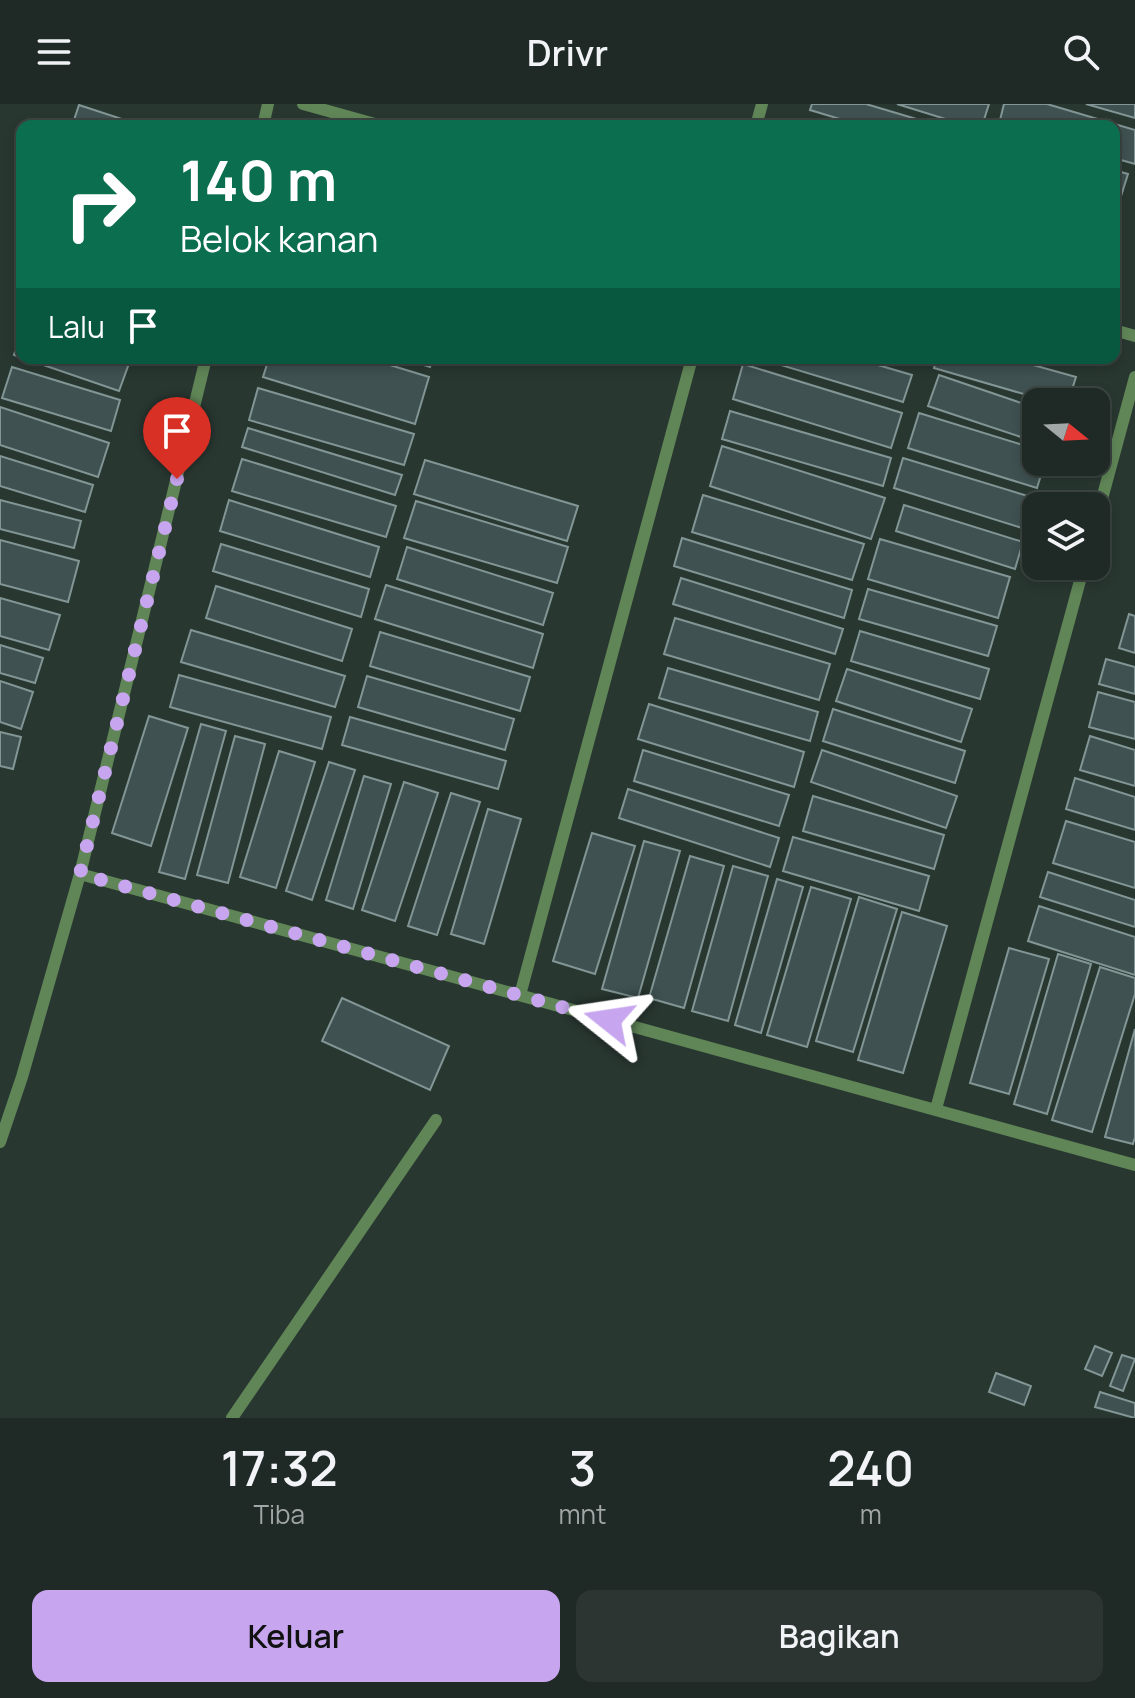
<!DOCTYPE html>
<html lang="id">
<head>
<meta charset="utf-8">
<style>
	:root { --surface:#1f2925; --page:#2c3532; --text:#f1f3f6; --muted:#a1a6a7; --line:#3c4542; --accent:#c7a6ef }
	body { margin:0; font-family:Manrope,sans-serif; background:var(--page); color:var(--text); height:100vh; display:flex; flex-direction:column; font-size:30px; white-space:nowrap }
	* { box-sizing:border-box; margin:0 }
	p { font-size:26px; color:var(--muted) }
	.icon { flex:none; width:44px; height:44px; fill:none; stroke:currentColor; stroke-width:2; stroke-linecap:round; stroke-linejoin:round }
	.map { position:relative; height:1314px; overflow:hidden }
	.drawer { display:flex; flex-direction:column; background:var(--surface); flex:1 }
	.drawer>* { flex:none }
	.banner { position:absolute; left:16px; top:16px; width:1104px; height:244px; border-radius:16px; box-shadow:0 4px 12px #0003,0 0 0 2px var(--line); background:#0b6e4f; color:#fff; overflow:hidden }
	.needle { width:52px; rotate:108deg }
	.tools { position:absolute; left:1022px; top:284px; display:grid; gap:16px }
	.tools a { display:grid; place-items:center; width:88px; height:88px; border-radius:16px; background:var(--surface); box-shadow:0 4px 12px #0003,0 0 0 2px var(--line); font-size:40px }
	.pin { position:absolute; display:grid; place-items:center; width:68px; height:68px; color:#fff; margin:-82px -34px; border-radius:50% 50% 50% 0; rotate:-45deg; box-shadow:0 0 8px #0007 }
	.pin .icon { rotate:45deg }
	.me { position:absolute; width:88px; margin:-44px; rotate:285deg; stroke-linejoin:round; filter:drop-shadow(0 0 6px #0008) }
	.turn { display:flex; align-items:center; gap:28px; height:168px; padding:0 32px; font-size:36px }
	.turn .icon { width:104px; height:104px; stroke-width:2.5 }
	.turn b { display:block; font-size:56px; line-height:68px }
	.then { display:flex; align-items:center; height:76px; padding:0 32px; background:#0003; gap:16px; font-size:30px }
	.eta { display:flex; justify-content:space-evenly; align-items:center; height:136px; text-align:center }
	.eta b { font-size:48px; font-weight:600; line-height:56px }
	.cta { display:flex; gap:16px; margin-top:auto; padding:16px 32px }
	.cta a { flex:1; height:92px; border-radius:16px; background:var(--accent); color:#111; font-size:32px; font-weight:600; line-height:92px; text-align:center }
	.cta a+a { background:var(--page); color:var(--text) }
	header { display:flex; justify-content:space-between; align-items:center; height:104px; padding:0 32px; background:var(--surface); font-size:36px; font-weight:600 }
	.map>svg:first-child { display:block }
	.building { fill:#3f5151; stroke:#829695; stroke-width:2 }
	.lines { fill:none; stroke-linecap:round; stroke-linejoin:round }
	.lane { stroke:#608657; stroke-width:12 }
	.route { stroke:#c7a6ef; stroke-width:14; stroke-dasharray:0 25.2 }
</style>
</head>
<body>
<header><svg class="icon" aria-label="menu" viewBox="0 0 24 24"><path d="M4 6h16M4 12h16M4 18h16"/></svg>Drivr<svg class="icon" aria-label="search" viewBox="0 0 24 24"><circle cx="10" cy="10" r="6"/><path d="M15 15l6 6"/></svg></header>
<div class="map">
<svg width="1135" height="1314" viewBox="0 0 1135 1314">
	<rect width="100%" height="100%" fill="#293731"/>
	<!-- building -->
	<g class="building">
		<polygon points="812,0 866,0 940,22 863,22 810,6"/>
		<polygon points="897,0 989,0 982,22 968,22"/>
		<polygon points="1004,0 1047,0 1135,26 1135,60 1114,54 1114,22 1006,22 999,20"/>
		<polygon points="1086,0 1135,0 1135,14"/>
		<polygon points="79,1 143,22 72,22"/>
		<polygon points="1114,66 1128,70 1117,105 1114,104"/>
		<polygon points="22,227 22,254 14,251"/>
		<polygon points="23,254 131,254 119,287"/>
		<polygon points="269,254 367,254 429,273 415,320 263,273"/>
		<polygon points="402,254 433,254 430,263"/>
		<polygon points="758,254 854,254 912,271 903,298"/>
		<polygon points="937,254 1008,254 1076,273 1068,298 1051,298 934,264"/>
		<polygon points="743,260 902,309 891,344 733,295"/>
		<polygon points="12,263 120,296 111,327 2,294"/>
		<polygon points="939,271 1036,304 1036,338 928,302"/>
		<polygon points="258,284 414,330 404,361 249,316"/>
		<polygon points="0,303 109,339 98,373 0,341"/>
		<polygon points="730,307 891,354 883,382 722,335"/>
		<polygon points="919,309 1036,345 1036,358 1045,358 1037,384 908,344"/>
		<polygon points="248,324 402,371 395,391 242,343"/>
		<polygon points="722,342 885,394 871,435 710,382"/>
		<polygon points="0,352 93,381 85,408 0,382"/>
		<polygon points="903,354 1031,393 1022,424 894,384"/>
		<polygon points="242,355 396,402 386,433 232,387"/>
		<polygon points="425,356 578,402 567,437 414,390"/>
		<polygon points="703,391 864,440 852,476 692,428"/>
		<polygon points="0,396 81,417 74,444 0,425"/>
		<polygon points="229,396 379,443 370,473 220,427"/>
		<polygon points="416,397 568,443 557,479 404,434"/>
		<polygon points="904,401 1023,438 1015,465 896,427"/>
		<polygon points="682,434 852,486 844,514 674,462"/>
		<polygon points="880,435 1010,473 998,514 868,475"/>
		<polygon points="0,436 79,457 68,498 0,480"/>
		<polygon points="221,440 369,485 361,513 213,467"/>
		<polygon points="407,443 553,489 543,521 397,475"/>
		<polygon points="681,474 843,525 835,550 673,500"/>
		<polygon points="386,481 543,530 533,564 375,515"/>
		<polygon points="216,482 352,525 342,557 206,514"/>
		<polygon points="868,485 997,522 988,552 859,515"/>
		<polygon points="0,494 60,511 49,546 0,532"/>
		<polygon points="1129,510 1135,512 1135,549 1119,544"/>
		<polygon points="675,514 830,560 819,596 664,550"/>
		<polygon points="191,526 345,572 335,603 181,558"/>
		<polygon points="860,527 989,565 980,595 851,557"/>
		<polygon points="380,528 530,573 520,607 370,562"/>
		<polygon points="0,541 43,554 35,579 0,569"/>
		<polygon points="1106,555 1135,563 1135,590 1099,580"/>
		<polygon points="668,564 818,608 810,637 659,594"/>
		<polygon points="847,565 972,605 961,638 836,597"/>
		<polygon points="179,571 331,613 322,645 170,603"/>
		<polygon points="367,572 514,615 505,646 358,603"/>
		<polygon points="0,577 33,588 21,625 0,618"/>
		<polygon points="1098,588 1135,598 1135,635 1089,623"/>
		<polygon points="649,600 804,648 794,683 638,635"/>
		<polygon points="833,605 965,647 955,679 823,637"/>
		<polygon points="149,612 188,624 151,742 112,729"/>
		<polygon points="350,613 506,657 498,685 342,641"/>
		<polygon points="201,620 226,627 185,775 159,768"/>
		<polygon points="0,628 21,633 13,665 0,662"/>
		<polygon points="235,632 265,640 228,779 197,771"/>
		<polygon points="1090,632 1135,646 1135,682 1080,666"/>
		<polygon points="643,646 789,691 779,722 634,677"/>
		<polygon points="822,646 957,692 946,724 811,678"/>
		<polygon points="279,647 315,658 276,784 240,773"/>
		<polygon points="329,658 355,666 312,796 286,787"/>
		<polygon points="364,672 391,680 353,805 326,796"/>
		<polygon points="1075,674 1135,693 1135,726 1066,705"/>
		<polygon points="404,678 438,689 395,817 362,806"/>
		<polygon points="628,685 779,734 770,763 619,714"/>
		<polygon points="451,689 480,698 437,831 408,822"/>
		<polygon points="813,692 944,731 934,765 803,727"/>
		<polygon points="488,705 521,715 484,840 451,830"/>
		<polygon points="1066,717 1135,738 1135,784 1053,759"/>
		<polygon points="592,729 635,742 595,870 553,857"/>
		<polygon points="793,733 929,772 919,807 783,767"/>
		<polygon points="644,737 680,747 638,894 602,885"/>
		<polygon points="690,752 724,762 684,904 649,894"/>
		<polygon points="733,762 768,772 728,917 692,907"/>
		<polygon points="1048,768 1135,796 1135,823 1040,793"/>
		<polygon points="777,775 803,783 761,929 735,921"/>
		<polygon points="811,783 851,795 807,943 767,931"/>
		<polygon points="859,793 897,805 853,948 816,937"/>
		<polygon points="1039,802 1135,833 1135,871 1028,837"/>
		<polygon points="902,808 947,822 903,969 858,956"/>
		<polygon points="1009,844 1049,855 1009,990 970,979"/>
		<polygon points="1058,850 1091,860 1047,1010 1014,1000"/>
		<polygon points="1100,863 1135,874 1135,890 1092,1028 1052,1016"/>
		<polygon points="342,894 449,942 430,986 322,937"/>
		<polygon points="1135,925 1135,1033 1133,1040 1105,1033"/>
		<polygon points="1095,1242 1112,1249 1102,1272 1085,1265"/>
		<polygon points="1122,1251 1135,1255 1123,1287 1110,1282"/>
		<polygon points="996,1269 1031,1282 1024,1301 989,1288"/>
		<polygon points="1100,1288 1135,1299 1135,1314 1095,1303"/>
	</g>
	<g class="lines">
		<!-- lane -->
		<g class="lane">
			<polyline points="303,0 382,22"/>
			<polyline points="263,22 268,0"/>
			<polyline points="756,22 762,0"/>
			<polyline points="1114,226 1135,232"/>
			<polyline points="206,254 80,770 1135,1061"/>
			<polyline points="1096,417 1135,273"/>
			<polyline points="520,891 692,254"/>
			<polyline points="936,1005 1084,462"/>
			<polyline points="0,1038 22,973 80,770"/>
			<polyline points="232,1314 436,1016"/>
		</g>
	</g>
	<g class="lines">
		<!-- route -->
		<polyline class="route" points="177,375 80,770 609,916"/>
	</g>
</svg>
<div class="tools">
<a><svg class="needle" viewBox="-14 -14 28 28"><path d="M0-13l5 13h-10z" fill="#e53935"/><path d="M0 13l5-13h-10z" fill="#a1a6a7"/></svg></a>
<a><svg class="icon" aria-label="layers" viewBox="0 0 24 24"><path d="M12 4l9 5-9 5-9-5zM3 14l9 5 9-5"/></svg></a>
</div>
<div class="pin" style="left:177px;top:375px;background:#d93025"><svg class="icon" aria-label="arrive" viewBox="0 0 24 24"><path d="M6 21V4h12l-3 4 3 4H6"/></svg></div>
<svg class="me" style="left:609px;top:916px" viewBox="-20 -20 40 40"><path d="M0-17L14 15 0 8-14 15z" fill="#c7a6ef" stroke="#fff" stroke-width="4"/></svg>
<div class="banner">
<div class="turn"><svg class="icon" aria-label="right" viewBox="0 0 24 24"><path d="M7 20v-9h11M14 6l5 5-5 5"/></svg><div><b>140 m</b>Belok kanan</div></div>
<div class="then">Lalu<svg class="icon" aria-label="arrive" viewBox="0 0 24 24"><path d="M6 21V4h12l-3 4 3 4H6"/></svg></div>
</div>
</div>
<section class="drawer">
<div class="eta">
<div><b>17:32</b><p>Tiba</p></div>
<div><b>3</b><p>mnt</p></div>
<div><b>240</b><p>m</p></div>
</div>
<div class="cta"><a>Keluar</a><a>Bagikan</a></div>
</section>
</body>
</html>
